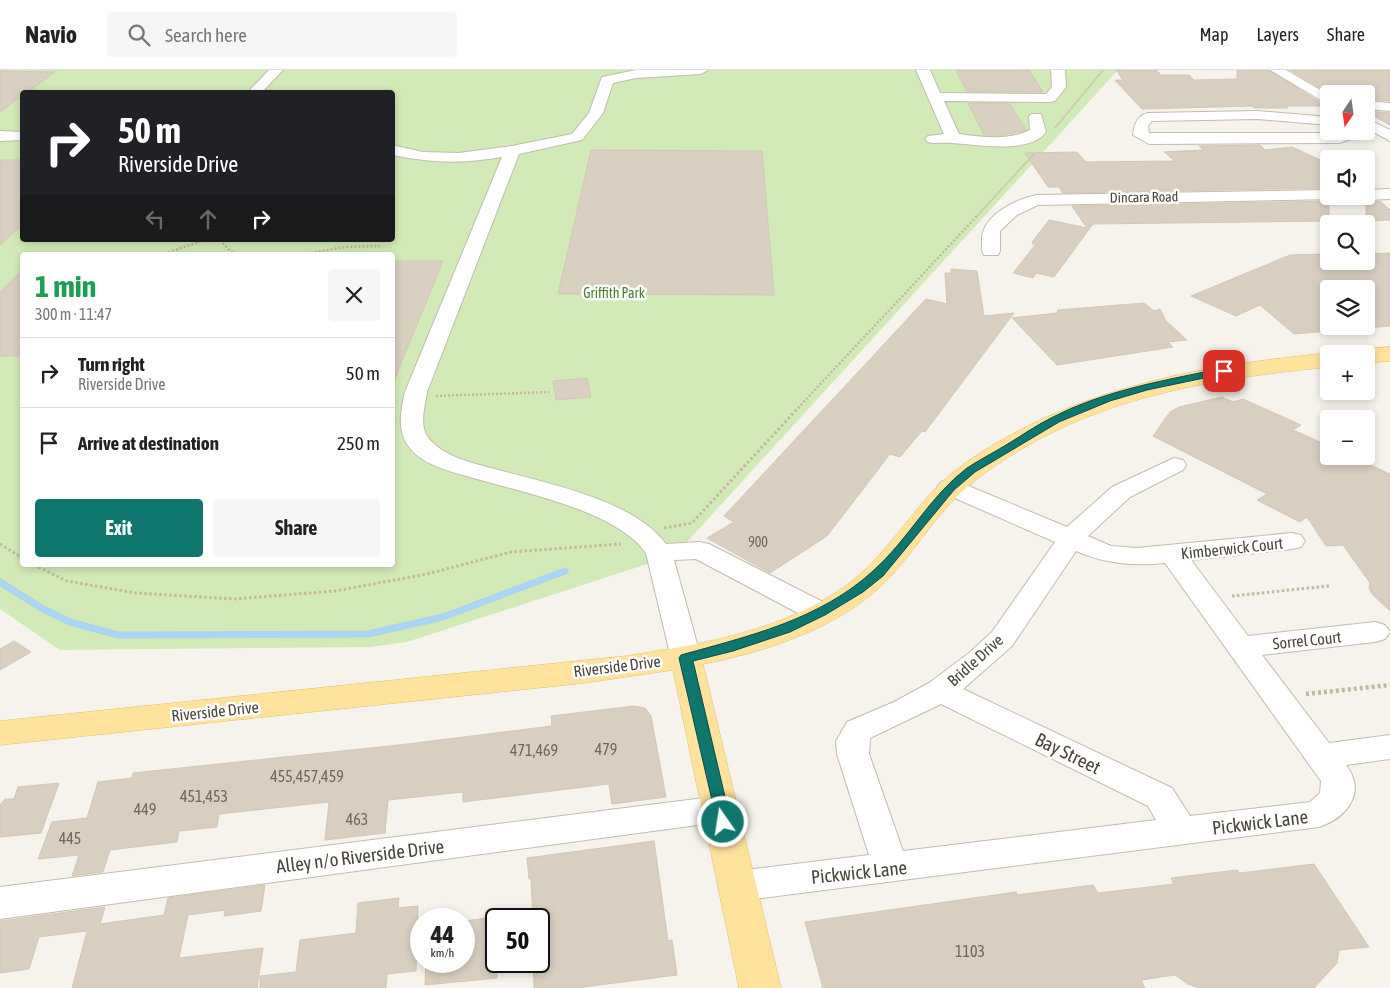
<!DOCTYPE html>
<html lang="en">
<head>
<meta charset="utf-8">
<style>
	:root { --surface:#fff; --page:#f6f6f6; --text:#222; --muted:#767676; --line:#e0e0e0; --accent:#0f766e }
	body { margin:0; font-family:"Asap Condensed",sans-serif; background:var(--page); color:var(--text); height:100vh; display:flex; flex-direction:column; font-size:19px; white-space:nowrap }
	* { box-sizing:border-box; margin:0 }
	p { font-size:16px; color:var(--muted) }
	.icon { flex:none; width:28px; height:28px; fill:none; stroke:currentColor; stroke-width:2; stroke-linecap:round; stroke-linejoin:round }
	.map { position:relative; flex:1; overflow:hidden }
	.sheet { position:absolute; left:20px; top:182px; width:375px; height:315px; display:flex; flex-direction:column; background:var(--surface); border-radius:5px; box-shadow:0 2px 8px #0003 }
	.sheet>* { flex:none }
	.hud { position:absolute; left:20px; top:20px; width:375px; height:152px; border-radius:5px; box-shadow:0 2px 8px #0003; background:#202124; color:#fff; overflow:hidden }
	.needle { width:32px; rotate:193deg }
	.tools { position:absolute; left:1320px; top:15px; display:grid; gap:10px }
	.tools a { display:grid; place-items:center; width:55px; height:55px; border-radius:5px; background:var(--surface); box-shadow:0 2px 8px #0003; font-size:25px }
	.speed { position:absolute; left:410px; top:838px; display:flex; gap:10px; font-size:25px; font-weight:700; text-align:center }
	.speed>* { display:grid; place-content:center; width:65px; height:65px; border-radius:50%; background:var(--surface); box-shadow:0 2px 8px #0003; line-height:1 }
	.speed small { font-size:12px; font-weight:400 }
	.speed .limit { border:2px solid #111; border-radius:8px; background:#fff; color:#111 }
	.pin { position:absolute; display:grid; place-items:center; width:42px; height:42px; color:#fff; margin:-21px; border-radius:10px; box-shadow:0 2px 8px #0006 }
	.me { position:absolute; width:55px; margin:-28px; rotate:347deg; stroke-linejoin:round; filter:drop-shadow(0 0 4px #0008) }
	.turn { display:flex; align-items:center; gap:18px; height:105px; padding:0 15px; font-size:22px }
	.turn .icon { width:65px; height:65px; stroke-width:2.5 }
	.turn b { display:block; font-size:35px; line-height:42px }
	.lanes { display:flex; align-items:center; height:48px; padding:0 15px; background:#0003; justify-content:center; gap:25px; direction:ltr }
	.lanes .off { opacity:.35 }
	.round { display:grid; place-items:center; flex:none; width:52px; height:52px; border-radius:5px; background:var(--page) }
	.overview { display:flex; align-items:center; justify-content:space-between; height:85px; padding:0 15px }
	h1 { font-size:30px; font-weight:700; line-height:38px; color:#1e9e55 }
	.action { display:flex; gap:10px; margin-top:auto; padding:10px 15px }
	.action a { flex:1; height:58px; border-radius:5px; background:var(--accent); color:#fff; font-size:20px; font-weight:700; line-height:58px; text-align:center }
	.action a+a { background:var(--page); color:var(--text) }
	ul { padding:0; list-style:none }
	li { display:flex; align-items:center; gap:15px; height:70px; padding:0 15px; border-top:1px solid var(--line) }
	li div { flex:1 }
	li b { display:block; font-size:19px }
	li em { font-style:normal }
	header { display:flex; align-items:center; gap:30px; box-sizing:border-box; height:70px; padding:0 25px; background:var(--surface); border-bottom:1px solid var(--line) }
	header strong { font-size:24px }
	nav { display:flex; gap:28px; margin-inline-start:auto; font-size:18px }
	.search { width:350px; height:45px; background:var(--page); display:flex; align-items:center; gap:12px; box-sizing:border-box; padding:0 18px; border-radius:5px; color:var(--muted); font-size:19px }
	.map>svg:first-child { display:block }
	.green { fill:#d2eab5; fill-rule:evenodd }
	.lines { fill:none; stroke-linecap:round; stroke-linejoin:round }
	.stream { stroke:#a9d4f2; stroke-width:7 }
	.building { fill:#d8cfc1; stroke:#d3c7b4 }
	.minor-casing { stroke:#c2bbae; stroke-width:2 }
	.major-casing { stroke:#e6c16a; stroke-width:1 }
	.path-far3 { stroke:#c4b79f; stroke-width:2; stroke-dasharray:1 1; stroke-linecap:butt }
	.path-far2 { stroke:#c4b79f; stroke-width:2.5; stroke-dasharray:2 2; stroke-linecap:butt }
	.path-far1 { stroke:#c4b79f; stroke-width:3; stroke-dasharray:2.5 2.5; stroke-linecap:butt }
	.path { stroke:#c4b79f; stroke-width:4.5; stroke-dasharray:3 3; stroke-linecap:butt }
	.minor { fill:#fff; fill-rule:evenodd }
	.major { fill:#ffe39c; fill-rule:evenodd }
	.route { fill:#0f766e; stroke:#0a4d48 }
	.labels { text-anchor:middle; stroke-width:5; stroke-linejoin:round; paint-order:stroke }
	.far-street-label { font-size:14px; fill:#4b4439; stroke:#fff }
	.far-park-label { font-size:14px; fill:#4a7f2a; stroke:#fff }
	.number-label { font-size:14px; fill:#6e675b }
	.street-label { font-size:16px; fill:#4b4439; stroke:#fff }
	.near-number-label { font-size:16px; fill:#6e675b }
	.near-street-label { font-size:19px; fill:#4b4439; stroke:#fff }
</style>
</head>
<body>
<header>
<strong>Navio</strong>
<div class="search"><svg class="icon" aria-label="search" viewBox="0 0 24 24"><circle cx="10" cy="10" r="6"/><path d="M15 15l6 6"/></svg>Search here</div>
<nav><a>Map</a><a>Layers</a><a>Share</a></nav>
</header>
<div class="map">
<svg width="1390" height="918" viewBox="0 0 1390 918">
	<rect width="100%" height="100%" fill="#f6f3ec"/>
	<!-- green -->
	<path class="green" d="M0,0h1118l-443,485 -268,87 -38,5 -309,3 -60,-41zM22,22h370v148h-370zM22,185h370v310h-370z"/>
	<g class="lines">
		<!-- stream -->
		<polyline class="stream" points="0,512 43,539 70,552 118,565 368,564 443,547 565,501"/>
	</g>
	<!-- building -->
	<g class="building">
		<polygon points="956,0 1029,0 1043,22 966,21"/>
		<polygon points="1116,0 1156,0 1161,5 1189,5 1194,10 1237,9 1237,0 1268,0 1326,36 1285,36 1288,38 1254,38 1252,36 1142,39 1115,10 1123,10"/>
		<polygon points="1290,0 1390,0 1390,31 1366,29 1366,24 1330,24"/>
		<polygon points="0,1 55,2 28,22 22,22 22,26 0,42"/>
		<polygon points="968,33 1010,34 1026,60 1004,65 984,65"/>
		<polygon points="1366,41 1390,43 1390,55 1366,42"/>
		<polygon points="1260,75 1265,80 1292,77 1329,94 1329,118 1063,123 1059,117 1048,117 1025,83 1077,82 1086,92 1175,91 1164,82 1203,80 1199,76"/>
		<polygon points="591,80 762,81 774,225 558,224"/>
		<polygon points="0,90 22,90 22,155 0,175"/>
		<polygon points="1329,131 1329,151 1093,154 1054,207 1036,203 1033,208 1013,203 1036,174 1032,174 1033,171 1049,150 1087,158 1072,136"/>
		<polygon points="1380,131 1390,140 1390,150 1366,151 1366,132"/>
		<polygon points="1390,183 1390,256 1366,258 1366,219 1329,219 1329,261 1294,264 1260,235 1236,246 1191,226 1290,185 1329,184 1329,191 1366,191 1366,184"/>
		<polygon points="392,191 443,191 393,313 392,313"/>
		<polygon points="951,199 977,201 984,246 1014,243 925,362 922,361 900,387 890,384 827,466 770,503 707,468 734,452 724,446 926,229 947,234 945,203 951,203"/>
		<polygon points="22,200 22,286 0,286 0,222"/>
		<polygon points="1144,233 1154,241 1160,239 1166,251 1187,270 1168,272 1173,277 1057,295 1012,248 1057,243 1058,240"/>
		<polygon points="587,308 591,327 556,330 553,311"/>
		<polygon points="1222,327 1233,332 1243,329 1301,355 1293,360 1329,376 1329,386 1351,386 1390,404 1390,541 1373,525 1369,518 1370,513 1343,475 1326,476 1307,447 1300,452 1257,430 1267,424 1153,366 1170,342 1179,337"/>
		<polygon points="14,571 31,582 0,600 0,579"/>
		<polygon points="634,636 645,638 651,646 666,727 612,734 609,714 463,732 463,722 388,730 385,763 325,770 329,732 219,744 217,757 179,761 177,772 110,780 103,802 72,806 79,785 38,789 52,752 87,748 98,712 132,708 133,703 399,675 552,656 551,646"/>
		<polygon points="59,713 41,763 0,767 0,735 5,729 14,729 18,717"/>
		<polygon points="654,771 668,871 672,870 677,905 576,918 534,918 533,891 539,891 539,849 533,849 531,809 529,809 527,788"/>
		<polygon points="1314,794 1369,877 1339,880 1337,893 1314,918 1199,918 1188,914 1175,905 1141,910 1145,918 823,918 805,852 1016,822 1017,825 1093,815 1098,823 1174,814 1171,808 1237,800 1240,803"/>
		<polygon points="265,815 261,841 224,846 225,840 188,845 179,888 263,878 257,918 72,918 87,861 39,867 29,899 0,903 0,851 105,837 100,854 164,845 168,828"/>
		<polygon points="399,828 398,838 418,836 416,901 387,904 386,918 260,918 260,906 296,902 300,870 356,863 358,833"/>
		<polygon points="495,847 497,908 425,915 426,891 464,891 464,851"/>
	</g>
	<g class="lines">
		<defs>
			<g id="minor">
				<polygon points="269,0 283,0 262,22 248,22"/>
				<path d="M636,0h72l-7,4 -65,4 -23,5 -10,30 -21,27 -63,14 -92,238c-2,15 -9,35 3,48 16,17 39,22 61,28 53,15 142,31 175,76l34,-2 9,2 122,62 4,7 -4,7 -10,2 -10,-2 -115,-61 -22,1 27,98 -4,7 -11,3 -11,-3 -4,-7 -25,-105c-30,-43 -126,-61 -176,-76 -21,-6 -51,-13 -63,-33 -10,-17 -6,-34 -2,-52l97,-235c-42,7 -68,6 -110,-2v-10l31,7 36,1 53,-7 60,-12 17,-21 13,-36z"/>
				<path d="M916,0h14l10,23 106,1 6,-7 -1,-17h14l1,17 -11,14 -5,1 -106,-1 15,33c24,3 49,7 71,-4l-1,-13 2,-3h10l5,18c-17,23 -71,12 -95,11 -8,-1 -15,1 -23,-1l-3,-3 3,-3 16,-2z"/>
				<polygon points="1270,0 1286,0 1329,25 1329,35"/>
				<polygon points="1366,31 1390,33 1390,41 1366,39"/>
				<path d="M1257,41l72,6v8l-72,-6 -105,2 -4,5 1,7h190l-1,-2h17l2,3 -5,5 -13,4 -190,1 -16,-9c1,-10 4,-20 15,-22z"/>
				<polygon points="1366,48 1390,60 1390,71 1366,58"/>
				<polygon points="0,61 22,62 22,70 0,71"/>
				<polygon points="1390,119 1390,129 1366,130 1358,126 1366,126 1366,120"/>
				<path d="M1329,120v6h8l-2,3 -297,6 -21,10 -17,16v20l-2,4h-14c-3,-5 -2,-9 -2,-15 0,-25 33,-40 54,-45z"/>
				<path d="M1174,388l9,2 3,5 -3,5 -53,27 -42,39 23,10 26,2 155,-15 9,2 4,6 -4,6 -9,2 -101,11 57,76 127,-14 10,3 5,7 -5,7 -10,3 -113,13 67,88 61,-8v24l-44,6c21,27 1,53 -27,62l-581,74 -13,-4 -5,-11 5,-11 13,-4 131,-16 -32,-101 -1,-13 11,-19 47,-20 35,-19 40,-30 23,-21 63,-90 -114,-50 -4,-5 4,-5 9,-3 9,3 108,45 45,-40zM1076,481c30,13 57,15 89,12l156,218 -1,12 -10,9 -120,14 -18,-28 -209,-99 49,-43zM941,634l207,102 8,14 -253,31 -34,-97 1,-16z"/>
				<polygon points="720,726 732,730 737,739 732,748 720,752 0,849 0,817"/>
			</g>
			<g id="major">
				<polygon points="1390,277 1390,291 1366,293 1366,284 1356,284 1366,279"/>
				<path d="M1329,283l2,1h-2v13c-128,13 -247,32 -352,112 -35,26 -56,64 -85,96 -46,51 -123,76 -189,89l78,324h-42l-66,-318 -89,13 -584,62v-24l626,-65c84,-13 182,-29 245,-92 32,-33 55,-74 94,-101 111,-76 233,-97 364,-110z"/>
			</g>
		</defs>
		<!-- minor casing -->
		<use href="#minor" class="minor-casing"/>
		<!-- major casing -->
		<use href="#major" class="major-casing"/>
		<!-- path-far3 -->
		<g class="path-far3">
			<polyline points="1055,58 1103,0"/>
			<polyline points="976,147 1034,84"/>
		</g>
		<!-- path-far2 -->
		<g class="path-far2">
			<polyline points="220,170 230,181 241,185"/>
			<polyline points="161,185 204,170"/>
			<polyline points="299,185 345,177 380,176"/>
			<polyline points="436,326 549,322"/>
			<polyline points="798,338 977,146"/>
		</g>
		<!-- path-far1 -->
		<g class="path-far1">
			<polyline points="664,458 692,453 799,337"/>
			<polyline points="0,474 22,488"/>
			<polyline points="34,495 67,511 136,523 234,529 335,521 427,504 511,482 621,474"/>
			<polyline points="1232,526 1329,516"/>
		</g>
		<!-- path -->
		<polyline class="path" points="1306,624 1390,615"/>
		<!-- minor -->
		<use href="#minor" class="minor"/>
		<!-- major -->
		<use href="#major" class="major"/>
	</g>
	<!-- route -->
	<path class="route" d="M1224,298l4,1v4l-81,17 -37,11 -51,21 -84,50 -21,18 -71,86 -20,16 -38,23 -35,17 -57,19 -40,10 38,161 -3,4h-10l-39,-168 2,-3c68,-19 138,-35 192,-84 35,-31 56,-74 94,-103 12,-8 26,-15 39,-23 15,-9 29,-19 45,-27 54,-28 115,-38 173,-50z"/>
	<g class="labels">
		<!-- far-street labels -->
		<g class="far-street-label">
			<text transform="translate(1144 127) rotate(-1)" y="5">Dincara Road</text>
		</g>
		<!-- far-park labels -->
		<g class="far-park-label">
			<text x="614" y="228">Griffith Park</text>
		</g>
		<!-- number labels -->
		<g class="number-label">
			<text x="758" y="477">900</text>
		</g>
		<!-- street labels -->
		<g class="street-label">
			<text transform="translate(1232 478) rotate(-6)" y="6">Kimberwick Court</text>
			<text transform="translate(1307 570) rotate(-6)" y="6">Sorrel Court</text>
			<text transform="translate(975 590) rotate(-42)" y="6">Bridle Drive</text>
			<text transform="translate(617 596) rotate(-7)" y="6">Riverside Drive</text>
			<text transform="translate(215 641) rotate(-6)" y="6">Riverside Drive</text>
		</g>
		<!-- near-number labels -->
		<g class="near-number-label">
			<text x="606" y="685">479</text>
			<text x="534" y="686">471,469</text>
			<text x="307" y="712">455,457,459</text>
			<text x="204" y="732">451,453</text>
			<text x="145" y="745">449</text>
			<text x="357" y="755">463</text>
			<text x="70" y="774">445</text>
			<text x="970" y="887">1103</text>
		</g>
		<!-- near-street labels -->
		<g class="near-street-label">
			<text transform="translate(1068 683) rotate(26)" y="7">Bay Street</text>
			<text transform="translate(1260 752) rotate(-7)" y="7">Pickwick Lane</text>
			<text transform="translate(360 786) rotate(-7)" y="7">Alley n/o Riverside Drive</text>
			<text transform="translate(859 802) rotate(-6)" y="7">Pickwick Lane</text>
		</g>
	</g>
</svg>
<div class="tools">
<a><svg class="needle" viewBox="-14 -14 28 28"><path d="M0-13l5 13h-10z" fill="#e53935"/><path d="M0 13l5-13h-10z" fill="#767676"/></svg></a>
<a><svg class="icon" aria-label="sound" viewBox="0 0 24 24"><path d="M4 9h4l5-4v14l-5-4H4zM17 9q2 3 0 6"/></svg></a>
<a><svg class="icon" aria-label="search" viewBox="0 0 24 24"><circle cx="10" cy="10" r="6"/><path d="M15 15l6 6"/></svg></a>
<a><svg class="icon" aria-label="layers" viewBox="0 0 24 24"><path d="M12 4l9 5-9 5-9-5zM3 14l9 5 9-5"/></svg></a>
<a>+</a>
<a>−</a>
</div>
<div class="speed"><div>44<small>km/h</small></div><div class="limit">50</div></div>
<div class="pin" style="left:1224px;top:301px;background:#d93025"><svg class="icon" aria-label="arrive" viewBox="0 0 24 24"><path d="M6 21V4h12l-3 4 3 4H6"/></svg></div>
<svg class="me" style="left:723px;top:752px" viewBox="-20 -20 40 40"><circle r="17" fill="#0f766e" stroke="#fff" stroke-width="3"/><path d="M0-11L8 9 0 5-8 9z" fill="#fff"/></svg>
<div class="hud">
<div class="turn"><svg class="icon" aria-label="right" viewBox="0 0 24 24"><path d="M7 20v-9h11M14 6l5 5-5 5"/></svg><div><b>50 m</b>Riverside Drive</div></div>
<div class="lanes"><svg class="icon off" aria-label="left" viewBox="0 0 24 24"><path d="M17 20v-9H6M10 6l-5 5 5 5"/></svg><svg class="icon off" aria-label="ahead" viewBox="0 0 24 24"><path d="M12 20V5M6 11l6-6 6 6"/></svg><svg class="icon" aria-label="right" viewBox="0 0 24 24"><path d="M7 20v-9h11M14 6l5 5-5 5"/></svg></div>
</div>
<section class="sheet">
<div class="overview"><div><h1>1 min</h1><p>300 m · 11:47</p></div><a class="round"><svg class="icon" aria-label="close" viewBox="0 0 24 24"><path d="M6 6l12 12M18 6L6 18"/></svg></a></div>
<ul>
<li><svg class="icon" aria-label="right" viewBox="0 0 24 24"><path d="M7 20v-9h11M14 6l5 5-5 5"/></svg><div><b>Turn right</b><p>Riverside Drive</p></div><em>50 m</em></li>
<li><svg class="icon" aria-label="arrive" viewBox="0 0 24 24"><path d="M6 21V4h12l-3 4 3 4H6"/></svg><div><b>Arrive at destination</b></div><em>250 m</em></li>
</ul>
<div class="action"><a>Exit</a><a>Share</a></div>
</section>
</div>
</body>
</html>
